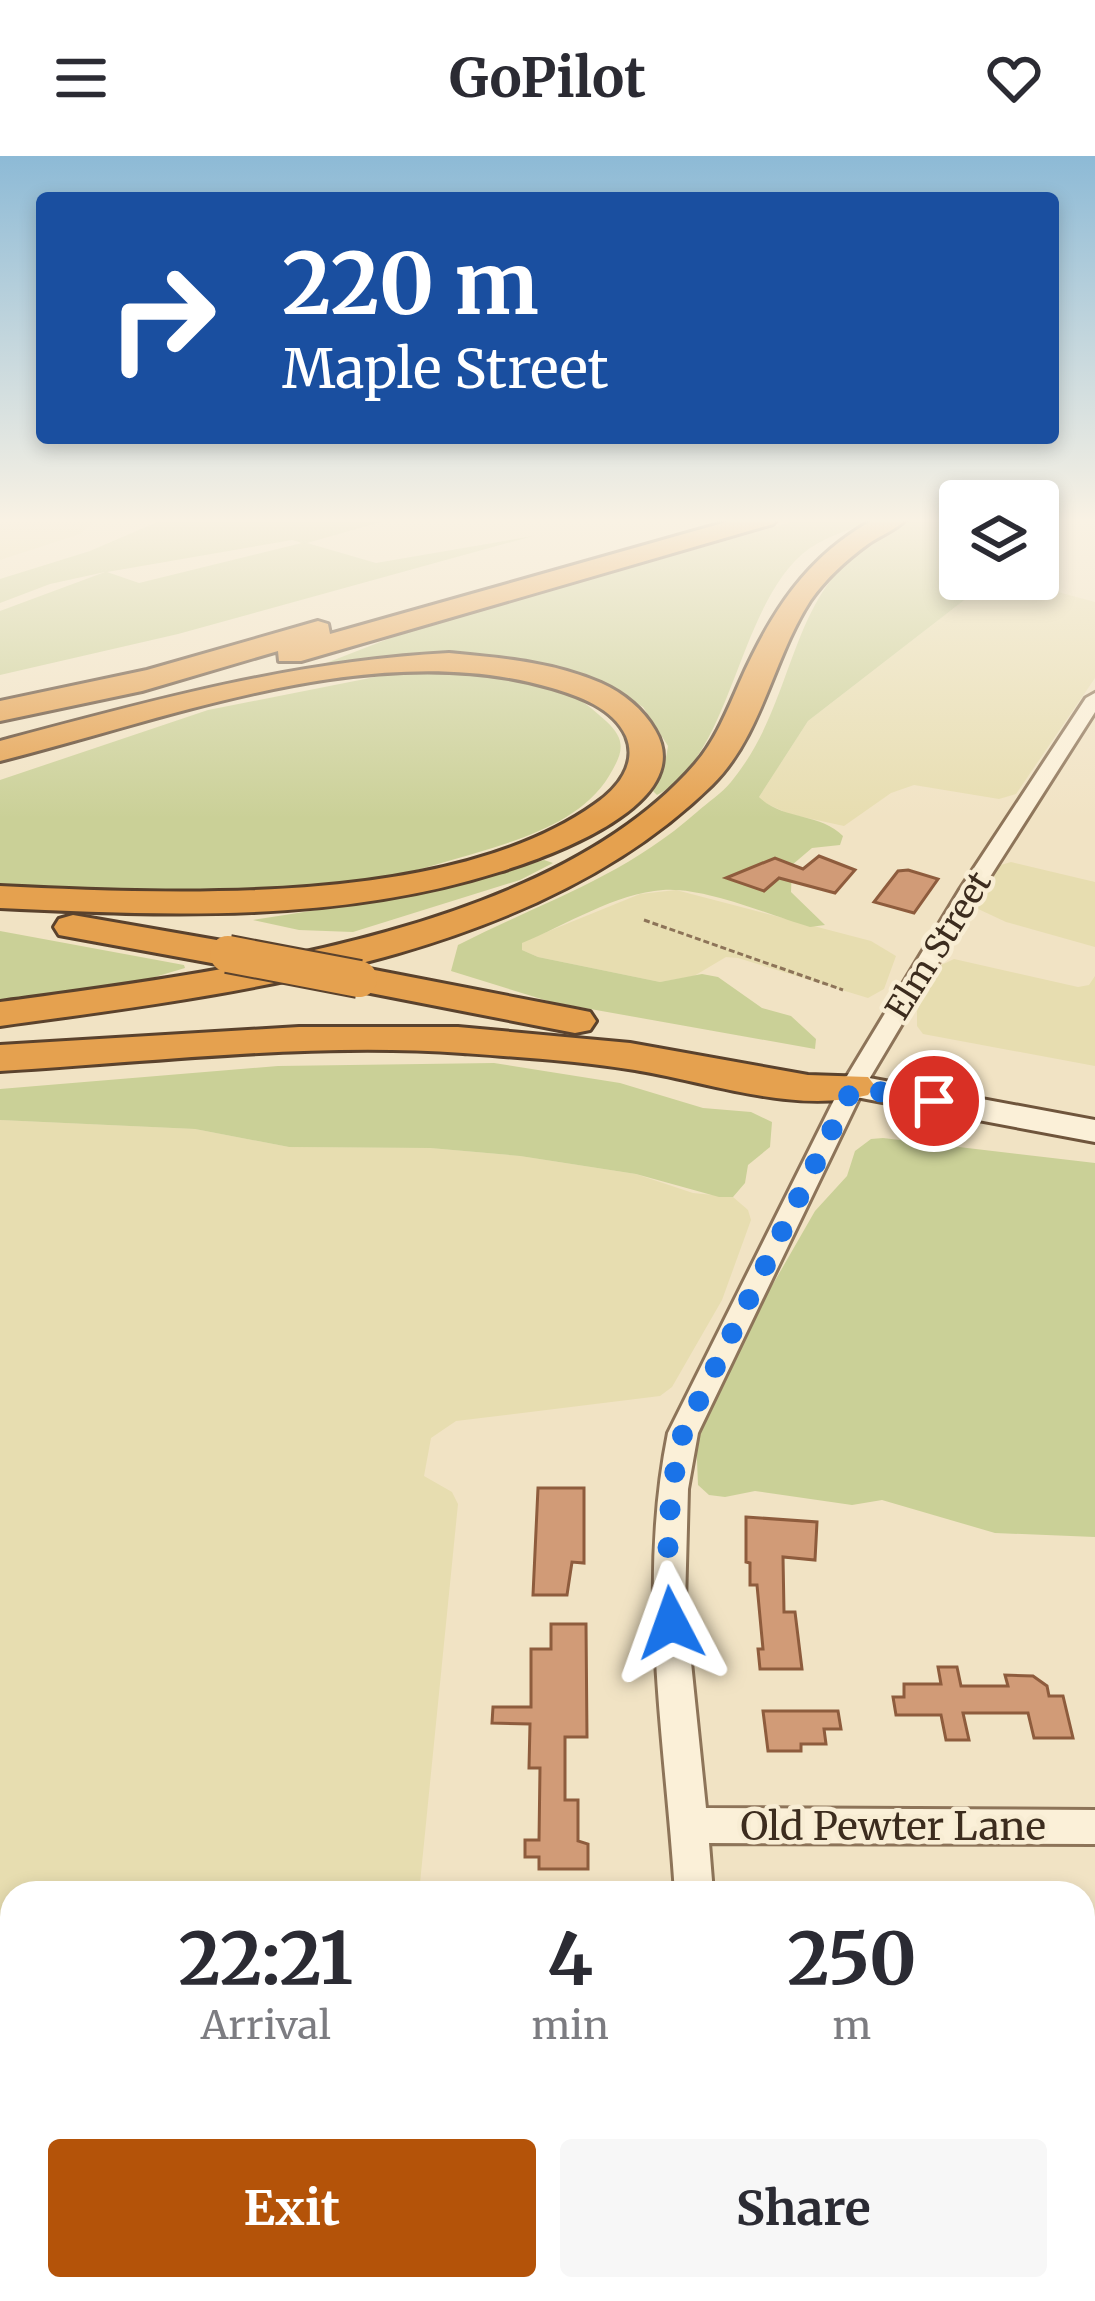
<!DOCTYPE html>
<html lang="en">
<head>
<meta charset="utf-8">
<style>
	:root { --surface:#fff; --page:#f7f7f7; --text:#2b2b33; --muted:#7c7c81; --accent:#b45309 }
	body { margin:0; font-family:Merriweather,serif; background:var(--page); color:var(--text); height:100vh; display:flex; flex-direction:column; font-size:45px; white-space:nowrap }
	* { box-sizing:border-box; margin:0 }
	p { font-size:39px; color:var(--muted) }
	.icon { flex:none; width:66px; height:66px; fill:none; stroke:currentColor; stroke-width:2; stroke-linecap:round; stroke-linejoin:round }
	.map { position:relative; flex:1; overflow:hidden }
	.details { position:absolute; left:0px; top:1725px; width:1095px; height:420px; display:flex; flex-direction:column; background:var(--surface); border-radius:36px 36px 0 0; box-shadow:0 6px 18px #0003 }
	.details>* { flex:none }
	.top-card { position:absolute; left:36px; top:36px; width:1023px; height:252px; border-radius:12px; box-shadow:0 6px 18px #0003; background:#1a4fa0; color:#fff; overflow:hidden }
	.controls { position:absolute; left:939px; top:324px; display:grid; gap:24px }
	.controls a { display:grid; place-items:center; width:120px; height:120px; border-radius:12px; background:var(--surface); box-shadow:0 6px 18px #0003; font-size:60px }
	.pin { position:absolute; display:grid; place-items:center; width:102px; height:102px; color:#fff; margin:-51px; border:6px solid #fff; border-radius:50%; box-shadow:0 3px 12px #0007 }
	.me { position:absolute; width:132px; margin:-66px; rotate:356deg; stroke-linejoin:round; filter:drop-shadow(0 0 9px #0008) }
	.turn { display:flex; align-items:center; gap:42px; height:252px; padding:0 48px; font-size:54px }
	.turn .icon { width:156px; height:156px; stroke-width:2.5 }
	.turn b { display:block; font-size:84px; line-height:102px }
	.eta { display:flex; justify-content:space-evenly; align-items:center; height:204px; text-align:center }
	.eta b { font-size:72px; font-weight:700; line-height:84px }
	.cta { display:flex; gap:24px; margin-top:auto; padding:24px 48px }
	.cta a { flex:1; height:138px; border-radius:12px; background:var(--accent); color:#fff; font-size:48px; font-weight:700; line-height:138px; text-align:center }
	.cta a+a { background:var(--page); color:var(--text) }
	header { display:flex; justify-content:space-between; align-items:center; height:156px; padding:0 48px; background:var(--surface); font-size:54px; font-weight:700 }
	.map>svg:first-child { display:block }
	.farmland { fill:#e7ddb0 }
	.green { fill:#cad097; fill-rule:evenodd }
	.building { fill:#d19b77; stroke:#8e5c3d; stroke-width:3 }
	.lines { fill:none; stroke-linecap:round; stroke-linejoin:round }
	.minor-casing { stroke:#8d7459; stroke-width:6 }
	.secondary-casing { stroke:#6f553c; stroke-width:6 }
	.motorway-casing { stroke:#5a422d; stroke-width:6 }
	.path { stroke:#8d7459; stroke-width:3; stroke-dasharray:6 3; stroke-linecap:butt }
	.minor { fill:#fbf0d8; fill-rule:evenodd }
	.secondary { fill:#fbf0d8; fill-rule:evenodd }
	.motorway { fill:#e5a14f; fill-rule:evenodd }
	.motorway-bridge-casing { stroke:#5a422d; stroke-width:40; stroke-linecap:butt }
	.motorway-bridge { stroke:#e5a14f; stroke-width:36 }
	.route { stroke:#1a73e8; stroke-width:21; stroke-dasharray:0 37.8 }
	.labels { text-anchor:middle; stroke-width:9; stroke-linejoin:round; paint-order:stroke }
	.street-label { font-size:33px; fill:#3c2c1e; stroke:#f8edd4 }
	.near-street-label { font-size:39px; fill:#3c2c1e; stroke:#f8edd4 }
</style>
</head>
<body>
<header><svg class="icon" aria-label="menu" viewBox="0 0 24 24"><path d="M4 6h16M4 12h16M4 18h16"/></svg>GoPilot<svg class="icon" aria-label="heart" viewBox="0 0 24 24"><path d="M12 20l-8-8c-3-5 5-10 8-4 3-6 11-1 8 4z"/></svg></header>
<div class="map">
<svg width="1095" height="2145" viewBox="0 0 1095 2145">
	<rect width="100%" height="100%" fill="#f1e3c4"/>
	<!-- farmland -->
	<g class="farmland">
		<polygon points="0,363 96,363 80,378 0,404"/>
		<polygon points="1009,423 1095,446 1095,522 1016,638 999,643 914,629 891,637 844,670 789,658 763,646 759,641 808,565 985,428"/>
		<polygon points="1011,706 1095,726 1095,791 1006,766 976,752 994,711"/>
		<polygon points="676,734 871,785 896,800 884,833 868,842 738,802 726,801 694,820 660,826 538,801 522,794 522,786 640,738"/>
		<polygon points="954,803 1078,831 1089,829 1095,820 1095,910 923,878 917,870 917,855 937,811"/>
		<polygon points="0,964 195,973 289,991 430,992 520,1000 636,1018 693,1037 733,1041 748,1054 751,1064 722,1144 672,1231 660,1240 456,1265 431,1282 424,1320 452,1336 458,1348 419,1737 12,1737 12,1825 0,1820"/>
	</g>
	<!-- green -->
	<g class="green">
		<path d="M164,363h227l-84,24 69,20 157,-27 -355,98 -178,41v-64l105,-39 -55,12 -50,19v-24l90,-28zM292,384l10,3 -163,40 -32,-11z"/>
		<path d="M802,363h75c-21,9 -48,16 -67,29 -73,52 -76,208 -153,247l-5,-5 12,-20 4,-24 -25,-39 -59,-33 -87,-17 -104,-2 -72,10 85,-33z"/>
		<path d="M912,363h48l-8,22 8,5v33h41l-16,5 -177,137 -49,76c23,23 62,16 84,39l-3,9 -28,3 -20,17 -1,27 34,33 -15,2c-41,-12 -105,-40 -147,-37 -47,3 -97,35 -141,53v7l16,7 122,25 42,-8 16,3 44,31 29,8 25,23 -1,10 -264,-47 -100,-31 7,-26c86,-44 164,-67 239,-133 11,-10 25,-19 34,-30 76,-93 49,-208 181,-263z"/>
		<path d="M390,518c58,0 116,-3 171,17 19,6 31,18 45,30 22,20 16,33 3,55 -31,52 -108,69 -164,86 -143,44 -299,32 -445,24v-106l208,-70z"/>
		<polygon points="544,704 553,707 520,724 353,776 299,774 253,764 433,736"/>
		<polygon points="0,775 184,809 185,812 138,826 0,846"/>
		<polygon points="494,907 620,927 703,952 751,956 772,966 770,991 748,1009 745,1027 733,1041 719,1041 636,1018 520,1000 430,992 289,991 195,973 0,964 0,933 278,910"/>
		<polygon points="883,982 1095,1007 1095,1381 995,1377 882,1344 852,1349 755,1335 725,1341 709,1339 698,1329 696,1280 723,1215 815,1055 847,1020 855,995 871,983"/>
	</g>
	<!-- building -->
	<g class="building">
		<polygon points="819,700 855,714 835,737 779,722 764,735 726,722 775,702 803,713"/>
		<polygon points="908,714 938,723 914,757 874,746 898,715"/>
		<polygon points="538,1332 584,1332 584,1407 572,1406 567,1439 533,1439"/>
		<polygon points="746,1361 817,1366 815,1404 783,1401 784,1456 795,1456 802,1513 760,1513 758,1493 763,1493 757,1429 750,1429 750,1407 746,1406"/>
		<polygon points="551,1468 586,1468 587,1581 565,1581 565,1644 578,1644 578,1685 588,1688 588,1713 539,1713 539,1701 525,1701 525,1684 539,1684 540,1612 529,1612 530,1568 492,1567 493,1551 531,1551 531,1493 551,1493"/>
		<polygon points="938,1511 957,1511 961,1530 1008,1530 1005,1519 1033,1520 1047,1530 1049,1540 1063,1540 1073,1582 1034,1582 1028,1557 963,1557 969,1584 946,1584 941,1559 896,1559 893,1541 904,1541 904,1528 941,1528"/>
		<polygon points="763,1555 838,1555 841,1573 824,1573 826,1588 801,1588 801,1595 768,1595"/>
	</g>
	<g class="lines">
		<defs>
			<g id="minor">
				<path d="M1095,537v19l-114,179 -116,195 -167,347 -10,56 -3,115 21,204 389,2v34l-386,-1 4,50h-38c-10,-155 -38,-306 -7,-460l173,-347 118,-195 127,-193z"/>
				<polygon points="690,2133 736,2133 737,2145 691,2145"/>
			</g>
			<polygon id="secondary" points="853,919 1095,964 1095,986 840,938 835,930 840,922"/>
			<g id="motorway">
				<polygon points="737,363 777,363 773,368 301,505 279,505 278,495 142,535 0,565 0,545 147,514 318,465 328,468 330,478"/>
				<path d="M875,363h31c-10,11 -25,16 -38,25 -22,16 -42,34 -58,57 -37,57 -48,135 -98,184 -178,175 -475,208 -712,241v-24c212,-29 548,-68 695,-238 20,-23 32,-53 44,-80 31,-70 67,-128 136,-165z"/>
				<path d="M449,497c52,5 104,9 152,30 22,10 42,26 54,47 44,74 -108,127 -156,142 -161,51 -332,44 -499,36v-22c172,8 449,22 595,-82 22,-15 43,-40 31,-68 -13,-28 -47,-40 -74,-48 -176,-52 -381,30 -552,73v-20c149,-40 294,-80 449,-88z"/>
				<polygon points="73,759 228,786 242,790 248,798 242,806 228,810 59,779 54,771 59,763"/>
				<polygon points="359,811 575,853 590,856 596,865 590,874 575,877 345,832 339,823 345,814"/>
				<path d="M299,871h159l172,16 178,32 60,2 7,9 -7,9c-74,19 -159,-13 -233,-25 -56,-9 -115,-13 -172,-17 -153,-11 -310,9 -463,18v-26z"/>
			</g>
		</defs>
		<!-- minor casing -->
		<use href="#minor" class="minor-casing"/>
		<!-- secondary casing -->
		<use href="#secondary" class="secondary-casing"/>
		<!-- motorway casing -->
		<use href="#motorway" class="motorway-casing"/>
		<!-- path -->
		<polyline class="path" points="644,764 843,834"/>
		<!-- minor -->
		<use href="#minor" class="minor"/>
		<!-- secondary -->
		<use href="#secondary" class="secondary"/>
		<!-- motorway -->
		<use href="#motorway" class="motorway"/>
		<defs>
			<polyline id="motorway-bridge" points="228,798 359,823"/>
		</defs>
		<!-- motorway-bridge casing -->
		<use href="#motorway-bridge" class="motorway-bridge-casing"/>
		<!-- motorway-bridge -->
		<use href="#motorway-bridge" class="motorway-bridge"/>
	</g>
	<!-- sky -->
	<linearGradient id="sky" x2="0" y2="1"><stop stop-color="#8dbad6"/><stop offset="0.55" stop-color="#f9f2e4"/><stop offset="1" stop-color="#f9f2e4" stop-opacity="0"/></linearGradient>
	<rect width="1095" height="663" fill="url(#sky)"/>
	<g class="lines">
		<!-- route -->
		<path class="route" d="M671,1467c-6,-64 -4,-127 12,-190l170,-346 81,14"/>
	</g>
	<g class="labels">
		<!-- street labels -->
		<g class="street-label">
			<text transform="translate(938 789) rotate(-58)" y="12">Elm Street</text>
		</g>
		<!-- near-street labels -->
		<g class="near-street-label">
			<text x="893" y="1684">Old Pewter Lane</text>
		</g>
	</g>
</svg>
<div class="controls">
<a><svg class="icon" aria-label="layers" viewBox="0 0 24 24"><path d="M12 4l9 5-9 5-9-5zM3 14l9 5 9-5"/></svg></a>
</div>
<div class="pin" style="left:934px;top:945px;background:#d93025"><svg class="icon" aria-label="arrive" viewBox="0 0 24 24"><path d="M6 21V4h12l-3 4 3 4H6"/></svg></div>
<svg class="me" style="left:671px;top:1467px" viewBox="-20 -20 40 40"><path d="M0-17L14 15 0 8-14 15z" fill="#1a73e8" stroke="#fff" stroke-width="4"/></svg>
<div class="top-card">
<div class="turn"><svg class="icon" aria-label="right" viewBox="0 0 24 24"><path d="M7 20v-9h11M14 6l5 5-5 5"/></svg><div><b>220 m</b>Maple Street</div></div>
</div>
<section class="details">
<div class="eta">
<div><b>22:21</b><p>Arrival</p></div>
<div><b>4</b><p>min</p></div>
<div><b>250</b><p>m</p></div>
</div>
<div class="cta"><a>Exit</a><a>Share</a></div>
</section>
</div>
</body>
</html>
